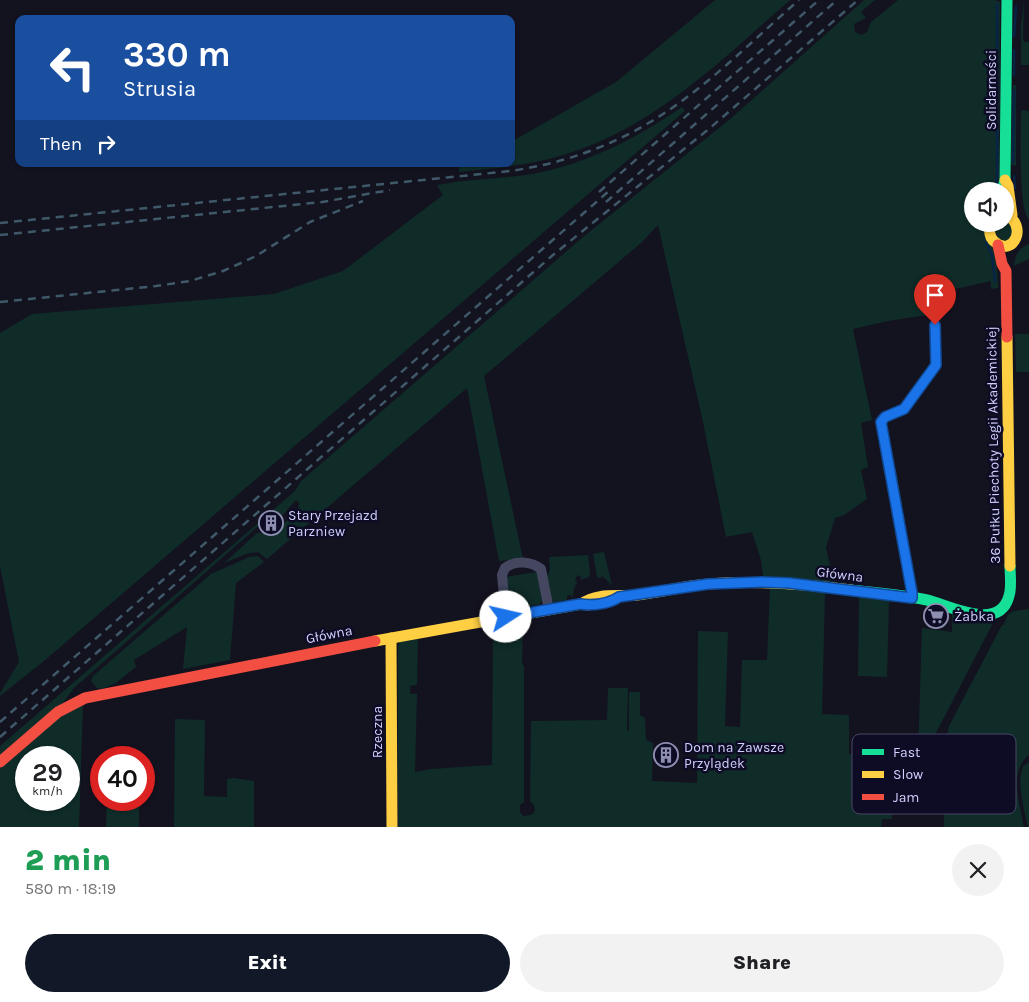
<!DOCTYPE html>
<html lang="en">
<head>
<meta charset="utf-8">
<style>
	:root { --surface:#fff; --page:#f2f2f2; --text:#202124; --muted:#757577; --accent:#111827 }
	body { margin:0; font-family:Karla,sans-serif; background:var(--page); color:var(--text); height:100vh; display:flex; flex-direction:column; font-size:19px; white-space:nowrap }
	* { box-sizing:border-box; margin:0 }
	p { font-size:16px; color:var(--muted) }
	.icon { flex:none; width:28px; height:28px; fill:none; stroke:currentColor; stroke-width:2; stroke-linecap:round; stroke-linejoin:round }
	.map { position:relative; height:827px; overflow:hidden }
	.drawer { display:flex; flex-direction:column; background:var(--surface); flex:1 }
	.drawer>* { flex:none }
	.banner { position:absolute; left:15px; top:15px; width:500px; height:152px; border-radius:10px; box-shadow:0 1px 4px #0004; background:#1a4fa0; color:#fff; overflow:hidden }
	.buttons { position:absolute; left:964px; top:182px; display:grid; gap:10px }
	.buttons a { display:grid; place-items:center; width:50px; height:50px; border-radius:50%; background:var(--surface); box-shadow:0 1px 4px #0004; font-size:25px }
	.speed { position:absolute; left:15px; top:746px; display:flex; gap:10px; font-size:25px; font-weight:700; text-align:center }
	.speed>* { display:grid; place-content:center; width:65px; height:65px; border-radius:50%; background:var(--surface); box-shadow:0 1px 4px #0004; line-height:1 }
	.speed small { font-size:12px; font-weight:400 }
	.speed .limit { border:8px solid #d22; background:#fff; color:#111 }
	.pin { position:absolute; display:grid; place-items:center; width:42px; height:42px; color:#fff; margin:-51px -21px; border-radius:50% 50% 50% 0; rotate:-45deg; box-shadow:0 0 5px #0007 }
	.pin .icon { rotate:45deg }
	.me { position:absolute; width:55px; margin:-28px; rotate:80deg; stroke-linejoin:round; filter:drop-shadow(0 0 4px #0008) }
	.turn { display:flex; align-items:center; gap:18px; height:105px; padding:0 25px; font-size:22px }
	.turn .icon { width:65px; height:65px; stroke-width:2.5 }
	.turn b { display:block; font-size:35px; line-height:42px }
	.then { display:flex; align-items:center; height:48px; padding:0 25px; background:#0003; gap:10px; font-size:19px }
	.round { display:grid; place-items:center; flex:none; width:52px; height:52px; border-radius:26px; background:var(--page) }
	.head { display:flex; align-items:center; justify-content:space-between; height:85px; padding:0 25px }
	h1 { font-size:30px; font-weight:800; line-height:38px; color:#1e9e55 }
	.primary-button { display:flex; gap:10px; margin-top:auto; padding:10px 25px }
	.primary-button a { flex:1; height:58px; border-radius:30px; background:var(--accent); color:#fff; font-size:20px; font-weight:800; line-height:58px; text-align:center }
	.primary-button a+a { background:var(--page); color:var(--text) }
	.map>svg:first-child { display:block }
	.green { fill:#0f2c29; fill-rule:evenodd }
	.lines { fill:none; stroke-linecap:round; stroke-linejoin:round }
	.stream { stroke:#072446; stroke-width:2.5 }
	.street { stroke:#454761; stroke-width:10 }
	.fast { stroke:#16e098; stroke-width:11 }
	.slow { stroke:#ffcf43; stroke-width:11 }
	.jam { stroke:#f24e42; stroke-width:11 }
	.rail { stroke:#3f5969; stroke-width:2.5; stroke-dasharray:8 6; stroke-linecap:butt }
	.route-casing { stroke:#114b97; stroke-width:12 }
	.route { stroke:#1a73e8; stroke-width:9 }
	.labels { text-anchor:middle; stroke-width:5; stroke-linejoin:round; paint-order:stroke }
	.street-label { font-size:14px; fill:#d1d0ff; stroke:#0e0c25 }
	.poi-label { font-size:14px; fill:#d1d0ff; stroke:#0e0c25; text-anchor:start }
	.key { fill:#0e0c25; stroke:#484766; stroke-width:1 }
	.key-label { font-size:14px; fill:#d1d0ff }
</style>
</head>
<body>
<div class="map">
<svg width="1029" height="827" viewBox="0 0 1029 827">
	<rect width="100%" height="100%" fill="#13121f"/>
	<!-- green -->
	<g class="green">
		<path d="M715,0h75c-73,64 -143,135 -241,159 -29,7 -59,10 -90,13v-8h52v-22l105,-60z"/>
		<polygon points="864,0 875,0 861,12 866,18 854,24 855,32 861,35 867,32 871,22 898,0 995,0 1000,2 999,191 972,191 972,224 986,224 996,257 998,284 998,288 991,289 991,281 924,296 927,315 888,321 853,329 872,420 861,423 868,467 861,470 867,499 844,515 835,518 826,548 834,582 763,576 761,560 752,532 726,537 703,422 658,225 641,243 484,376 523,559 499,561 467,388 267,559 258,552 246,554 224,563 257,533 270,533 281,527 298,509 299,503 296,500 280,518 274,516 264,521 74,688 60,707 0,757 0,746 295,491 301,481 583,237 729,120"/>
		<polygon points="1024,0 1023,39 1024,42 1029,42 1029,65 1021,65 1021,25"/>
		<polygon points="1013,85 1016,85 1016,166 1010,164"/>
		<path d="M682,107l3,4 -641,550 -44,35v-3l19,-31 -19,-96v-233l32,-19 242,-20 69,-23 100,-76 -6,-10c31,-6 63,-6 95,-11 55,-10 105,-36 150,-67z"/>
		<path d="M1021,110l8,1v108c-11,-10 -8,-91 -8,-109z"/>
		<polygon points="1005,220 1011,222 1013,237 1004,241 997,237 995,228 997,224 1005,224"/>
		<path d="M1029,244v15l-15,7c1,-10 4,-18 15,-22z"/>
		<polygon points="1015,334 1029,334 1029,372 1016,372"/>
		<polygon points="604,552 611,581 612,585 602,576 600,578 597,577 593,554"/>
		<polygon points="588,555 590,573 589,577 580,580 581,577 578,575 575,579 577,583 575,586 572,599 571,595 567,595 567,600 554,602 551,598 547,577 550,570 549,557"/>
		<polygon points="258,556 264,562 236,583 230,660 183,669 187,627 134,660 136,667 116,683 102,689 97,688 91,681 93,676 211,574 249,557"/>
		<polygon points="537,572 542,601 540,604 509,609 505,577"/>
		<polygon points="770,587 825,593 822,714 849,715 849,754 885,755 890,757 892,819 882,819 881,827 398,827 398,646 400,642 418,639 417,685 410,686 410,694 417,694 415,772 431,769 492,765 493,627 523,622 522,664 524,666 524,802 520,805 520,812 523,816 531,815 535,811 534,805 530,801 531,721 607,720 608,688 628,688 627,731 629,730 629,692 640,692 640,715 645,718 646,740 653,743 652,781 697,783 698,631 728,632 725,726 740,727 742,660 767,660"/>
		<polygon points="859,596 889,601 887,677 858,676"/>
		<path d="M1029,609v146c-21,17 -9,49 -5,72h-80l-1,-49 1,-27 5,-25 53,-101h2c4,-16 10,-14 25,-16z"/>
		<polygon points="952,612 992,618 994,621 924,756 918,756 922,628 952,632"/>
		<path d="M83,705l-4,122h-79v-58l57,-51zM26,758h43v42h-43z"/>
		<polygon points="175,719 205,720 204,796 227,797 227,779 234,778 254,781 254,827 174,827"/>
		<path d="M1029,762v65h-1c-3,-14 -12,-47 -5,-60 1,-2 4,-4 6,-5z"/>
		<polygon points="107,800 139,800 139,827 106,827"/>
	</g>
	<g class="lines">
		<!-- stream -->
		<g class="stream">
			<polyline points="1014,36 1016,7"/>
			<polyline points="1014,75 1014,50"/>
			<polyline points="1013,162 1014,90"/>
			<polyline points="1014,176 1015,188"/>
			<polyline points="996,190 997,172 997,5"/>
			<polyline points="986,242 992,255 995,281"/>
		</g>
		<!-- street -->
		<g class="street">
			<polyline points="911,598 912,593 881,421 885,417 904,409 936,365 935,325"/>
			<path d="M506,617l-4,-42 3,-7c10,-8 26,-7 36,1l8,41"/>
		</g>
		<!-- fast -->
		<g class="fast">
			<polyline points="1002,191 1005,180 1007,0"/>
			<path d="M851,590c26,3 52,5 76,10 22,5 72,33 82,-4 3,-9 1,-21 1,-30"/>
		</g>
		<!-- slow -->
		<g class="slow">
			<polyline points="1005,180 1008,186 1012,215"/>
			<path d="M990,224c-1,7 -1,14 5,18 18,16 34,-17 10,-28"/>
			<polyline points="1007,337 1010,566"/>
			<path d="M581,604c18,-12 36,-7 56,-9 24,-3 48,-9 72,-11 48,-4 95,0 142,6"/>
			<polyline points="391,638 392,827"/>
			<polyline points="375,641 581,604 588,605"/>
		</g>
		<!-- jam -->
		<g class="jam">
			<polyline points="998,245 1002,264 1006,271 1007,337"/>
			<polyline points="0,762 58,712 85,698 375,641"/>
		</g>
		<!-- rail -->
		<g class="rail">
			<polyline points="599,192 819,0"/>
			<polyline points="606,202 837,0"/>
			<path d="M0,223l501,-51c54,-6 105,-23 151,-51 53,-32 100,-80 147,-121"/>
			<polyline points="0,235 322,202 390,190"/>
			<polyline points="0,302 156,286 190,281 223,271 241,263 256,256 310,222 363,201"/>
			<polyline points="0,722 609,191"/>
			<polyline points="0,737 553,255 710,128 858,0"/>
		</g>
	</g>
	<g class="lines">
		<defs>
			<path id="route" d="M506,617l74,-13c12,2 29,0 39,-7l89,-13 54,-2 27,1 123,15v-5l-31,-171 4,-5 19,-8 32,-44 -1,-40"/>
		</defs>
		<!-- route casing -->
		<use href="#route" class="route-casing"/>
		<!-- route -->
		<use href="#route" class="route"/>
	</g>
	<!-- icons -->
	<defs>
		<symbol id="building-ring" viewBox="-11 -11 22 22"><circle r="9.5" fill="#0e0c25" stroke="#8e8eb1" stroke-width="1.5"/><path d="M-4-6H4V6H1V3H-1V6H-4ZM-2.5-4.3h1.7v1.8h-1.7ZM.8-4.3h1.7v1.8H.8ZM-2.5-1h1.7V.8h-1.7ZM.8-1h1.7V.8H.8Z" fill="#8e8eb1"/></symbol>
		<symbol id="supermarket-ring" viewBox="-11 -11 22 22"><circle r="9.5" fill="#0e0c25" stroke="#8e8eb1" stroke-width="1.5"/><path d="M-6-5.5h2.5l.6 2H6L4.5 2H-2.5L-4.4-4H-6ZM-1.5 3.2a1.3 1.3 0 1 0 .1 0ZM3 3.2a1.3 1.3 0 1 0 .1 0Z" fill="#8e8eb1"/></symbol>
	</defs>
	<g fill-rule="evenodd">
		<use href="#building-ring" x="257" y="509" width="28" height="28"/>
		<use href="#supermarket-ring" x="922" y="602" width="28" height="28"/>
		<use href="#building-ring" x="652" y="741" width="28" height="28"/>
	</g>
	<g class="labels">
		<!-- street labels -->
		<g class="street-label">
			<text transform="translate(991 90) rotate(-90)" y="5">Solidarności</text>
			<text transform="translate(993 445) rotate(-91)" y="5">36 Pułku Piechoty Legii Akademickiej</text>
			<text transform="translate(840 574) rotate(7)" y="5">Główna</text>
			<text transform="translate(329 634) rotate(-11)" y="5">Główna</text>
			<text transform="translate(377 732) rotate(-90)" y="5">Rzeczna</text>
		</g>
		<!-- poi labels -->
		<g class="poi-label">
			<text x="288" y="520">Stary Przejazd<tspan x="288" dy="16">Parzniew</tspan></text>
			<text x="954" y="621">Żabka</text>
			<text x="684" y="752">Dom na Zawsze<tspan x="684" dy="16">Przylądek</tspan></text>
		</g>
	</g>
	<!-- legend -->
	<rect x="852" y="734" width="164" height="80" rx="8" class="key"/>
	<rect x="862" y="749" width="22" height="6" fill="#16e098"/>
	<rect x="862" y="771" width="22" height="7" fill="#ffcf43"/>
	<rect x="862" y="794" width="22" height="6" fill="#f24e42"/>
	<g class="key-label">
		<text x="893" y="757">Fast</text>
		<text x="893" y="779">Slow</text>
		<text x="893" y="802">Jam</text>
	</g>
</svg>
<div class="buttons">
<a><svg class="icon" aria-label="sound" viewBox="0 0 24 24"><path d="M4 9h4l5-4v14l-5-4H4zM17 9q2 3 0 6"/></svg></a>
</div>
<div class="speed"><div>29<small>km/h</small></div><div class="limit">40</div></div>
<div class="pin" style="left:935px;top:325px;background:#d93025"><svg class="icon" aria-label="arrive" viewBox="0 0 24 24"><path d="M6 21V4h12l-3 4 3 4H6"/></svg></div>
<svg class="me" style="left:506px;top:617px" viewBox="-20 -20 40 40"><circle r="19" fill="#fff"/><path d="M0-13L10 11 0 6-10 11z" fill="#1a73e8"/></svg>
<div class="banner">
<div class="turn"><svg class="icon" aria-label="left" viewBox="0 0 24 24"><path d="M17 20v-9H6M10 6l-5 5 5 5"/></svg><div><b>330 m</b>Strusia</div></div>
<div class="then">Then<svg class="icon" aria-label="right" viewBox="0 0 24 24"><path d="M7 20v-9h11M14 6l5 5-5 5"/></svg></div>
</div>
</div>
<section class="drawer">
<div class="head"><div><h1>2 min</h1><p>580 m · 18:19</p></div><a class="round"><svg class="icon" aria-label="close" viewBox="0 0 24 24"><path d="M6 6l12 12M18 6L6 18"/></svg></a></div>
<div class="primary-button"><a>Exit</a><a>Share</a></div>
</section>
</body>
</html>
